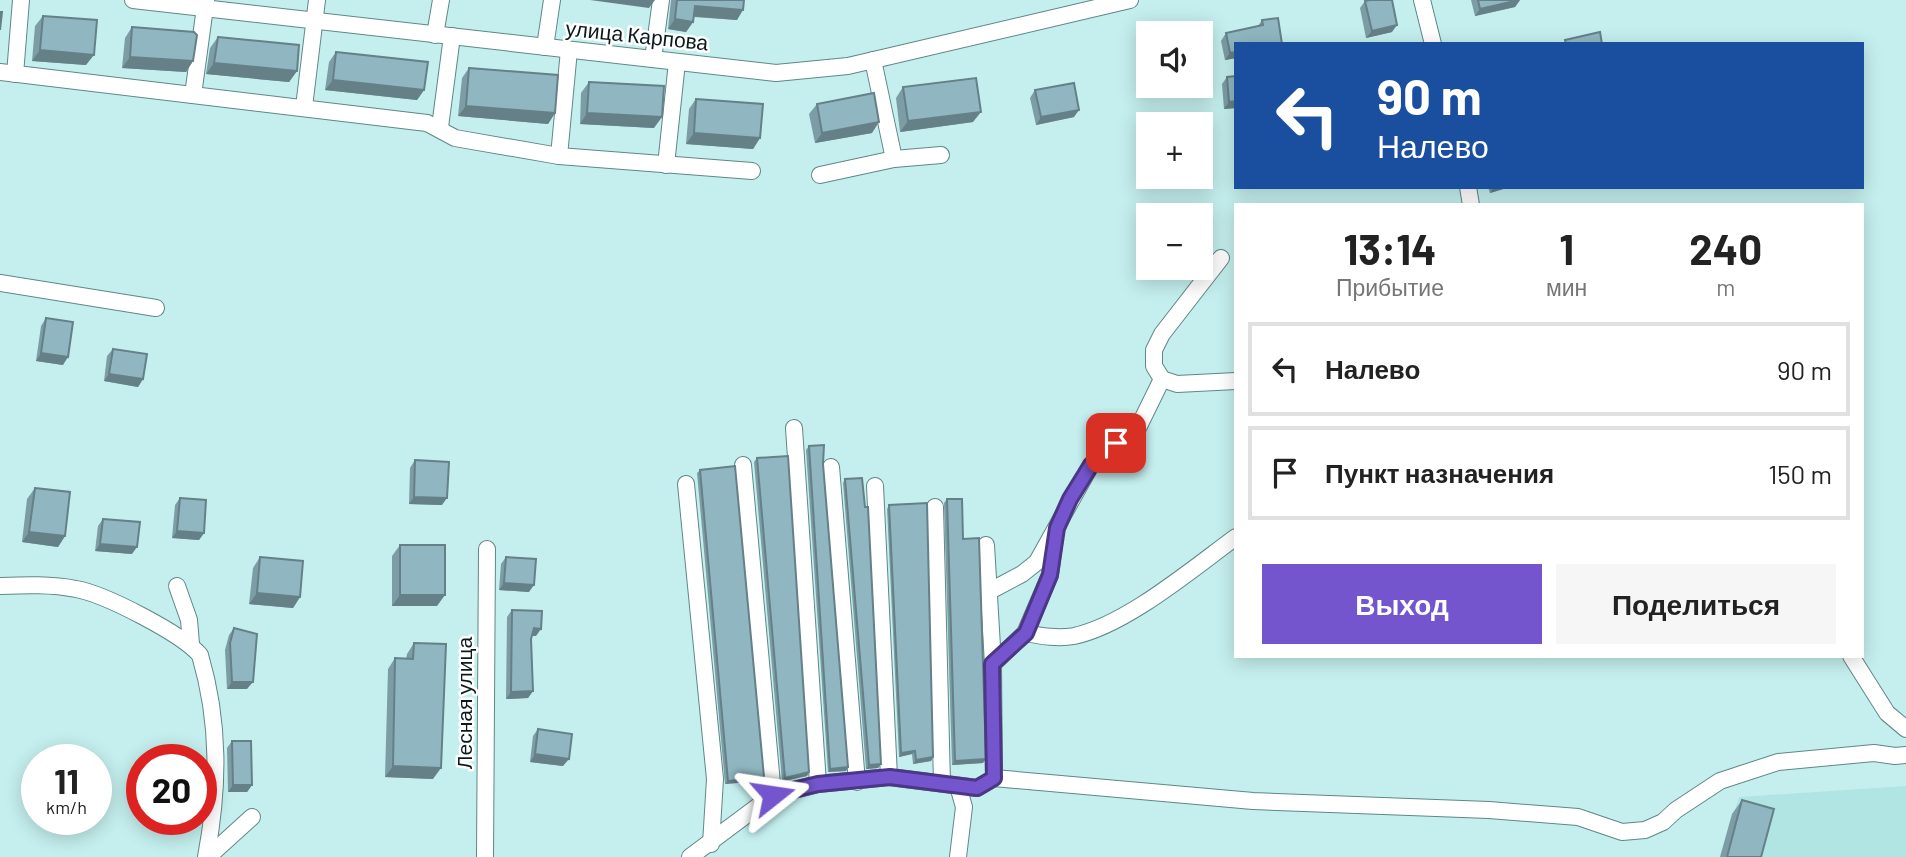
<!DOCTYPE html>
<html lang="ru">
<head>
<meta charset="utf-8">
<style>
	:root { --surface:#fff; --page:#f6f6f6; --text:#222; --muted:#767676; --line:#e0e0e0; --accent:#7455ce }
	body { margin:0; font-family:Barlow,sans-serif; background:var(--page); color:var(--text); height:100vh; display:flex; flex-direction:column; font-size:26px; white-space:nowrap }
	* { box-sizing:border-box; margin:0 }
	p { font-size:23px; color:var(--muted) }
	.icon { flex:none; width:38px; height:38px; fill:none; stroke:currentColor; stroke-width:2; stroke-linecap:round; stroke-linejoin:round }
	.map { position:relative; flex:1; overflow:hidden }
	.side { position:absolute; left:1234px; top:203px; width:630px; height:455px; display:flex; flex-direction:column; background:var(--surface); border-radius:0px; box-shadow:0 4px 18px #0003 }
	.side>* { flex:none }
	.guide { position:absolute; left:1234px; top:42px; width:630px; height:147px; border-radius:0px; box-shadow:0 4px 18px #0003; background:#1a4fa0; color:#fff; overflow:hidden }
	.fabs { position:absolute; left:1136px; top:21px; display:grid; gap:14px }
	.fabs a { display:grid; place-items:center; width:77px; height:77px; border-radius:0px; background:var(--surface); box-shadow:0 4px 18px #0003; font-size:35px }
	.speed { position:absolute; left:21px; top:744px; display:flex; gap:14px; font-size:35px; font-weight:700; text-align:center }
	.speed>* { display:grid; place-content:center; width:91px; height:91px; border-radius:50%; background:var(--surface); box-shadow:0 4px 18px #0003; line-height:1 }
	.speed small { font-size:18px; font-weight:400 }
	.speed .limit { border:10px solid #d22; background:#fff; color:#111 }
	.pin { position:absolute; display:grid; place-items:center; width:60px; height:60px; color:#fff; margin:-30px; border-radius:14px; box-shadow:0 4px 10px #0006 }
	.me { position:absolute; width:77px; margin:-38px; rotate:75deg; stroke-linejoin:round; filter:drop-shadow(0 0 5px #0008) }
	.turn { display:flex; align-items:center; gap:24px; height:147px; padding:0 28px; font-size:32px }
	.turn .icon { width:91px; height:91px; stroke-width:2.5 }
	.turn b { display:block; font-size:49px; line-height:60px }
	.eta { display:flex; justify-content:space-evenly; align-items:center; height:119px; text-align:center }
	.eta b { font-size:42px; font-weight:700; line-height:49px }
	.action { display:flex; gap:14px; margin-top:auto; padding:14px 28px }
	.action a { flex:1; height:80px; border-radius:0px; background:var(--accent); color:#fff; font-size:28px; font-weight:700; line-height:80px; text-align:center }
	.action a+a { background:var(--page); color:var(--text) }
	ul { padding:0; list-style:none }
	li { display:flex; align-items:center; gap:21px; height:94px; margin:0 14px 10px; padding:0 14px; border:4px solid var(--line); border-radius:0px }
	li div { flex:1 }
	li b { display:block; font-size:26px }
	li em { font-style:normal }
	.map>svg:first-child { display:block }
	.built { fill:#b0e5e4 }
	.lines { fill:none; stroke-linecap:round; stroke-linejoin:round }
	.minor-casing { stroke:#5f8786; stroke-width:18 }
	.minor { stroke:#fff; stroke-width:16 }
	.wall { fill:#7c9da6 }
	.shaded-wall { fill:#658087 }
	.building { fill:#90b7c1; stroke:#658087; stroke-width:2 }
	.route-casing { stroke:#4b3786; stroke-width:18 }
	.route { stroke:#7455ce; stroke-width:12 }
	.labels { text-anchor:middle; stroke-width:5; stroke-linejoin:round; paint-order:stroke }
	.street-label { font-size:21px; fill:#0a1a1a; stroke:#fff }
</style>
</head>
<body>
<div class="map">
<svg width="1906" height="857" viewBox="0 0 1906 857">
	<rect width="100%" height="100%" fill="#c4efee"/>
	<!-- built -->
	<polygon class="built" points="1906,786 1906,857 1720,857 1739,797"/>
	<g class="lines">
		<defs>
			<g id="minor">
				<polyline points="133,0 776,73 848,66 1130,0"/>
				<polyline points="1422,0 1433,44"/>
				<polyline points="435,35 441,0"/>
				<polyline points="545,47 552,0"/>
				<polyline points="653,59 661,0"/>
				<polyline points="873,60 894,159"/>
				<polyline points="0,72 427,123 455,138 559,156 752,171"/>
				<polyline points="15,74 21,0"/>
				<polyline points="193,95 206,0"/>
				<polyline points="304,107 317,0"/>
				<polyline points="440,127 452,36"/>
				<polyline points="559,156 569,50"/>
				<polyline points="666,165 677,62"/>
				<polyline points="820,175 894,159 941,155"/>
				<polyline points="1468,187 1471,205"/>
				<polyline points="1221,258 1162,334 1154,350 1154,366 1162,379 1177,384 1236,381"/>
				<polyline points="0,283 156,308"/>
				<polyline points="794,428 818,784"/>
				<polyline points="743,465 773,795"/>
				<polyline points="831,467 857,782"/>
				<polyline points="686,484 715,779 711,844"/>
				<polyline points="875,486 889,777"/>
				<polyline points="935,507 942,783"/>
				<polyline points="986,545 993,664 994,778"/>
				<path d="M0,586c25,-1 52,-2 76,3 29,5 106,45 124,66 20,68 19,133 6,202"/>
				<polyline points="177,586 189,620 191,644"/>
				<polyline points="988,592 1022,574 1037,562 1091,465 1139,426 1162,379"/>
				<path d="M1025,633c17,3 33,6 49,3 52,-11 118,-67 162,-99"/>
				<polyline points="1851,656 1887,713 1906,729"/>
				<polyline points="993,664 1025,633 1050,575 1055,537"/>
				<polyline points="208,857 252,817"/>
				<polyline points="485,857 487,549"/>
				<polyline points="690,857 773,795 818,784 889,777 977,788 994,778 1253,801 1489,810 1578,817 1622,832 1645,830 1663,822 1676,810 1720,781 1778,762 1874,753 1895,756 1906,755"/>
				<polyline points="958,857 964,807 958,786"/>
			</g>
		</defs>
		<!-- minor casing -->
		<use href="#minor" class="minor-casing"/>
		<!-- minor -->
		<use href="#minor" class="minor"/>
	</g>
	<!-- wall -->
	<g class="wall">
		<polygon points="671,0 744,0 737,20 693,17 693,22 686,32 668,29"/>
		<polygon points="1471,0 1520,0 1515,7 1475,16"/>
		<polygon points="1365,1 1392,32 1366,38 1360,8"/>
		<polygon points="43,16 86,65 32,61 35,26"/>
		<polygon points="1278,18 1236,44 1236,58 1225,60 1221,41 1226,33 1258,26 1262,20"/>
		<polygon points="132,27 193,61 186,72 122,68 125,38"/>
		<polygon points="218,37 297,71 289,82 206,74 210,48"/>
		<polygon points="336,52 424,90 417,100 325,90 329,62"/>
		<polygon points="1146,54 1148,54 1148,78 1145,78 1141,61"/>
		<polygon points="469,68 555,113 548,124 458,116 462,78"/>
		<polygon points="1236,76 1236,108 1224,109 1222,84 1227,77"/>
		<polygon points="589,82 654,128 580,124 581,93"/>
		<polygon points="903,87 973,122 900,132 896,98"/>
		<polygon points="1035,90 1074,117 1036,125 1030,98"/>
		<polygon points="696,99 760,138 753,149 686,144 689,109"/>
		<polygon points="817,104 872,133 815,143 809,114"/>
		<polygon points="1488,187 1510,187 1490,193"/>
		<polygon points="46,318 63,365 36,361 41,326"/>
		<polygon points="113,349 143,379 138,387 104,381 107,356"/>
		<polygon points="809,446 823,464 848,767 846,771 828,772 806,450"/>
		<polygon points="757,458 809,772 807,776 785,781 782,781 754,462"/>
		<polygon points="415,460 442,505 409,504 410,468"/>
		<polygon points="700,470 764,777 761,781 725,784 697,473"/>
		<polygon points="845,479 881,764 878,768 866,769 843,483"/>
		<polygon points="35,488 65,536 58,547 22,542 27,499"/>
		<polygon points="180,498 204,533 199,540 172,538 175,505"/>
		<polygon points="947,499 963,539 983,763 952,765 944,503"/>
		<polygon points="889,505 933,757 931,761 913,764 912,754 899,757 887,509"/>
		<polygon points="103,519 132,554 95,551 98,526"/>
		<polygon points="400,545 437,606 392,606 392,556"/>
		<polygon points="260,557 300,597 293,608 249,604 253,568"/>
		<polygon points="506,557 529,592 499,590 501,564"/>
		<polygon points="512,610 536,636 532,636 531,639 533,691 528,698 506,699 507,617"/>
		<polygon points="234,628 247,689 227,689 225,650 229,635"/>
		<polygon points="414,643 433,779 385,777 388,669 395,658 406,659 407,654"/>
		<polygon points="538,729 563,766 530,762 533,736"/>
		<polygon points="232,741 252,785 247,792 228,792 227,748"/>
		<polygon points="1742,800 1761,857 1720,857 1732,814"/>
	</g>
	<!-- shaded-wall -->
	<g class="shaded-wall">
		<polygon points="590,0 655,0 649,8"/>
		<polygon points="1520,0 1515,7 1475,16 1480,9"/>
		<polygon points="695,6 743,10 737,20 688,16"/>
		<polygon points="675,19 693,22 686,32 668,29"/>
		<polygon points="1397,25 1392,32 1366,38 1372,31"/>
		<polygon points="40,50 94,55 86,65 32,61"/>
		<polygon points="1236,52 1236,58 1225,60 1230,53"/>
		<polygon points="130,57 193,61 186,72 122,68"/>
		<polygon points="214,63 297,71 289,82 206,74"/>
		<polygon points="333,80 424,90 417,100 325,90"/>
		<polygon points="1236,101 1236,108 1224,109 1229,102"/>
		<polygon points="466,106 555,113 548,124 458,116"/>
		<polygon points="1079,110 1074,117 1036,125 1041,117"/>
		<polygon points="981,112 973,122 900,132 908,121"/>
		<polygon points="587,113 662,117 654,128 580,124"/>
		<polygon points="879,122 872,133 815,143 822,133"/>
		<polygon points="694,133 760,138 753,149 686,144"/>
		<polygon points="1494,187 1510,187 1490,193"/>
		<polygon points="41,353 68,357 63,365 36,361"/>
		<polygon points="109,374 143,379 138,387 104,381"/>
		<polygon points="414,497 447,498 442,505 409,504"/>
		<polygon points="177,531 204,533 199,540 172,538"/>
		<polygon points="29,532 65,536 58,547 22,542"/>
		<polygon points="100,544 137,547 132,554 95,551"/>
		<polygon points="504,583 534,585 529,592 499,590"/>
		<polygon points="257,593 300,597 293,608 249,604"/>
		<polygon points="400,595 445,595 437,606 392,606"/>
		<polygon points="534,628 541,629 536,636 528,636"/>
		<polygon points="232,682 253,682 247,689 227,689"/>
		<polygon points="533,691 528,698 506,699 511,692"/>
		<polygon points="915,751 912,754 899,757 901,753"/>
		<polygon points="535,754 569,759 563,766 530,762"/>
		<polygon points="933,757 931,761 913,764 916,760"/>
		<polygon points="986,759 983,763 952,765 955,761"/>
		<polygon points="881,764 878,768 866,769 869,765"/>
		<polygon points="393,766 441,768 433,779 385,777"/>
		<polygon points="848,767 846,771 828,772 830,769"/>
		<polygon points="809,772 807,776 782,781 785,778"/>
		<polygon points="764,777 761,781 725,784 728,781"/>
		<polygon points="233,785 252,785 247,792 228,792"/>
	</g>
	<!-- building -->
	<g class="building">
		<polygon points="677,0 744,0 743,10 695,6 693,22 675,19"/>
		<polygon points="1370,0 1392,0 1397,25 1372,31 1365,1"/>
		<polygon points="1478,0 1519,0 1480,9"/>
		<polygon points="0,12 2,12 0,30"/>
		<polygon points="43,16 97,20 94,55 40,50"/>
		<polygon points="1278,18 1282,44 1236,44 1236,52 1230,53 1226,33 1263,25 1262,20"/>
		<polygon points="132,27 194,32 197,35 193,61 130,57"/>
		<polygon points="1600,32 1602,44 1566,44 1565,40"/>
		<polygon points="218,37 299,45 297,71 214,63"/>
		<polygon points="336,52 428,62 424,90 333,80"/>
		<polygon points="469,68 558,75 555,113 466,106"/>
		<polygon points="1236,76 1236,101 1229,102 1227,77"/>
		<polygon points="976,78 981,112 908,121 903,87"/>
		<polygon points="589,82 664,86 662,117 587,113"/>
		<polygon points="1074,83 1079,110 1041,117 1035,90"/>
		<polygon points="874,93 879,122 822,133 817,104"/>
		<polygon points="696,99 763,104 760,138 694,133"/>
		<polygon points="46,318 73,322 68,357 41,353"/>
		<polygon points="113,349 147,354 143,379 109,374"/>
		<polygon points="824,445 823,464 848,767 830,769 809,446"/>
		<polygon points="788,456 809,772 785,778 757,458"/>
		<polygon points="415,460 449,462 447,498 414,497"/>
		<polygon points="735,466 764,777 728,781 700,470"/>
		<polygon points="862,478 865,507 868,507 881,764 869,765 845,479"/>
		<polygon points="35,488 70,492 65,536 29,532"/>
		<polygon points="180,498 206,500 204,533 177,531"/>
		<polygon points="947,499 962,499 963,539 979,538 986,759 955,761"/>
		<polygon points="927,503 933,757 916,760 915,751 901,753 889,505"/>
		<polygon points="103,519 140,522 137,547 100,544"/>
		<rect x="400" y="545" width="45" height="50"/>
		<polygon points="260,557 303,561 300,597 257,593"/>
		<polygon points="506,557 536,559 534,585 504,583"/>
		<polygon points="512,610 542,611 541,629 534,628 531,639 533,691 511,692"/>
		<polygon points="234,628 257,634 253,682 232,682 230,643"/>
		<polygon points="414,643 446,644 441,768 393,766 395,658 413,659"/>
		<polygon points="538,729 572,734 569,759 535,754"/>
		<polygon points="232,741 251,741 252,785 233,785"/>
		<polygon points="1742,800 1774,809 1761,857 1727,857"/>
	</g>
	<g class="lines">
		<defs>
			<polyline id="route" points="773,795 818,784 890,777 977,788 994,778 992,664 1026,633 1050,575 1057,528 1070,499 1091,465 1116,443"/>
		</defs>
		<!-- route casing -->
		<use href="#route" class="route-casing"/>
		<!-- route -->
		<use href="#route" class="route"/>
	</g>
	<g class="labels">
		<!-- street labels -->
		<g class="street-label">
			<text transform="translate(637 36) rotate(6)" y="7">улица Карпова</text>
			<text transform="translate(465 703) rotate(-90)" y="7">Лесная улица</text>
		</g>
	</g>
</svg>
<div class="fabs">
<a><svg class="icon" aria-label="sound" viewBox="0 0 24 24"><path d="M4 9h4l5-4v14l-5-4H4zM17 9q2 3 0 6"/></svg></a>
<a>+</a>
<a>−</a>
</div>
<div class="speed"><div>11<small>km/h</small></div><div class="limit">20</div></div>
<div class="pin" style="left:1116px;top:443px;background:#d93025"><svg class="icon" aria-label="arrive" viewBox="0 0 24 24"><path d="M6 21V4h12l-3 4 3 4H6"/></svg></div>
<svg class="me" style="left:773px;top:795px" viewBox="-20 -20 40 40"><path d="M0-17L14 15 0 8-14 15z" fill="#7455ce" stroke="#fff" stroke-width="4"/></svg>
<div class="guide">
<div class="turn"><svg class="icon" aria-label="left" viewBox="0 0 24 24"><path d="M17 20v-9H6M10 6l-5 5 5 5"/></svg><div><b>90 m</b>Налево</div></div>
</div>
<section class="side">
<div class="eta">
<div><b>13:14</b><p>Прибытие</p></div>
<div><b>1</b><p>мин</p></div>
<div><b>240</b><p>m</p></div>
</div>
<ul>
<li><svg class="icon" aria-label="left" viewBox="0 0 24 24"><path d="M17 20v-9H6M10 6l-5 5 5 5"/></svg><div><b>Налево</b></div><em>90 m</em></li>
<li><svg class="icon" aria-label="arrive" viewBox="0 0 24 24"><path d="M6 21V4h12l-3 4 3 4H6"/></svg><div><b>Пункт назначения</b></div><em>150 m</em></li>
</ul>
<div class="action"><a>Выход</a><a>Поделиться</a></div>
</section>
</div>
</body>
</html>
